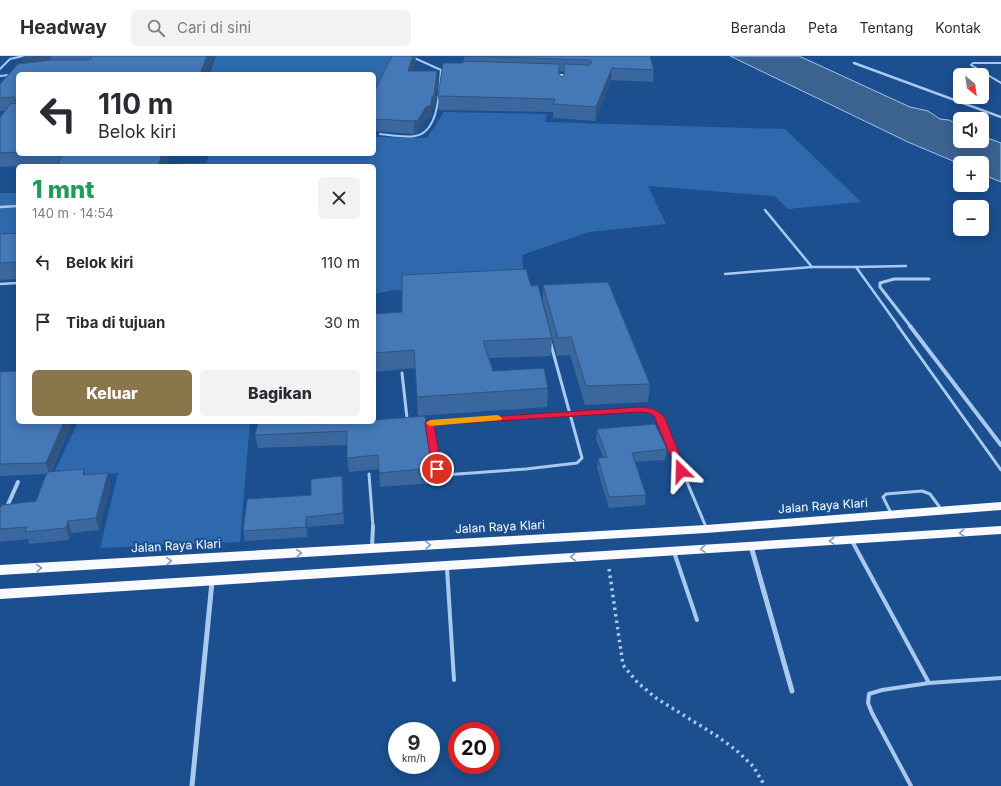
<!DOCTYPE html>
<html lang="id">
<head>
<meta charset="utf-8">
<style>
	:root { --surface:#fff; --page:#f2f2f3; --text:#2b2b33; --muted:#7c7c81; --line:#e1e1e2; --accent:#8a764a }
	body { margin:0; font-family:Inter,sans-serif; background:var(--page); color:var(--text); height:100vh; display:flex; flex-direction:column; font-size:15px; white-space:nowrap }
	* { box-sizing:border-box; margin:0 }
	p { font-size:13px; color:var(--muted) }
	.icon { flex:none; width:22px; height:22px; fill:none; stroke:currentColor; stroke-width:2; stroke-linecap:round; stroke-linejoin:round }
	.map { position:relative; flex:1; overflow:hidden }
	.side { position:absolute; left:16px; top:108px; width:360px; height:260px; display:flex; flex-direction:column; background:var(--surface); border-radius:6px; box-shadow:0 2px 10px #0003 }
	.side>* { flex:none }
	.top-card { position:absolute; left:16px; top:16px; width:360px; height:84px; border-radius:6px; box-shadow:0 2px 10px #0003; background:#fff; color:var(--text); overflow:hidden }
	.needle { width:26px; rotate:151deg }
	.buttons { position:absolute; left:953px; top:12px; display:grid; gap:8px }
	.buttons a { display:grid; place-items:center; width:36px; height:36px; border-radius:6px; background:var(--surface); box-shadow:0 2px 10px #0003; font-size:20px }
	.speed { position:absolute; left:388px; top:666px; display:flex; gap:8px; font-size:20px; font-weight:700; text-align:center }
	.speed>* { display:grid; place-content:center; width:52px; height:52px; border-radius:50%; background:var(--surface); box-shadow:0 2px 10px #0003; line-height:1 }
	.speed small { font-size:10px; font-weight:400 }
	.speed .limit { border:6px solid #d22; background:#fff; color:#111 }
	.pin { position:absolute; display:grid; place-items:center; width:34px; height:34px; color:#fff; margin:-17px; border:2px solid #fff; border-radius:50%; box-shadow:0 1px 4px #0007 }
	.me { position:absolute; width:44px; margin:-22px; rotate:338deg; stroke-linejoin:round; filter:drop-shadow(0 0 3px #0008) }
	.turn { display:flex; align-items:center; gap:14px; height:84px; padding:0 16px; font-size:18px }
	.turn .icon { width:52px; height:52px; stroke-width:2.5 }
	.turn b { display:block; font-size:28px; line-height:34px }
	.round { display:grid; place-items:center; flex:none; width:42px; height:42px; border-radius:6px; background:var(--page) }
	.head { display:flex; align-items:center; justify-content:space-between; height:68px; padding:0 16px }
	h1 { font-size:24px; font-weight:800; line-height:30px; color:#1e9e55 }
	.cta { display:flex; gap:8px; margin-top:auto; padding:8px 16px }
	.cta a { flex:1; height:46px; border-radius:6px; background:var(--accent); color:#fff; font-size:16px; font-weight:800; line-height:46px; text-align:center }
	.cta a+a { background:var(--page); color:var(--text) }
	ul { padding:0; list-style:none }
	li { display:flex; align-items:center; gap:12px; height:60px; padding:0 16px }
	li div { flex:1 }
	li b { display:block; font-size:15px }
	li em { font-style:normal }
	header { display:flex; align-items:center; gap:24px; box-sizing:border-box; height:56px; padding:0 20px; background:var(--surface); border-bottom:1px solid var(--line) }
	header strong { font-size:19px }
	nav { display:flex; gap:22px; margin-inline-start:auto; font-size:14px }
	.search { width:280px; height:36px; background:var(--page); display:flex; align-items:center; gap:10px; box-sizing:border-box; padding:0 14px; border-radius:6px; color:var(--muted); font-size:15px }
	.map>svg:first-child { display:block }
	.green { fill:#2e69ad }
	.water { fill:#3c6290; stroke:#9cc4f0 }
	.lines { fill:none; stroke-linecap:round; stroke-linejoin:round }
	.path { stroke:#a9c9ee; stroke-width:3.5; stroke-dasharray:2.5 4; stroke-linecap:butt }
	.service-far3 { stroke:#a9c9ee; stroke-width:2 }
	.service-far2 { stroke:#a9c9ee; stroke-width:2.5 }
	.service-far1 { stroke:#a9c9ee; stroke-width:3 }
	.service { stroke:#a9c9ee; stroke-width:4 }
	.minor-far3 { stroke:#a9c9ee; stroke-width:2.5 }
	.minor-far2 { stroke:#a9c9ee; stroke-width:3 }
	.minor-far1 { stroke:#a9c9ee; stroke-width:4 }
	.minor { stroke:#a9c9ee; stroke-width:5 }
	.trunk { fill:#f8faff; fill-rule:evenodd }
	.wall { fill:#3a679d; fill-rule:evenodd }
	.shaded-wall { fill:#305480 }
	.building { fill:#4478b7; stroke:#305480 }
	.oneway { stroke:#7e9cc1 }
	.route { fill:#e11d48; stroke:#92132f }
	.slow { fill:#f59e0b }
	.labels { text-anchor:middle; stroke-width:4; stroke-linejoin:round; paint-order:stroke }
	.street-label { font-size:12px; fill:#fff; stroke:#1b4f8f }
</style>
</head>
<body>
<header>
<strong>Headway</strong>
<div class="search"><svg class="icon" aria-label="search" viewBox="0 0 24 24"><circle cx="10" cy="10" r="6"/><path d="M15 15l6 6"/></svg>Cari di sini</div>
<nav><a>Beranda</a><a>Peta</a><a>Tentang</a><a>Kontak</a></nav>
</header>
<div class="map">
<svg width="1001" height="730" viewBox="0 0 1001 730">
	<rect width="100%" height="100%" fill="#1b4f8f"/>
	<!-- green -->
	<g class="green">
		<polygon points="216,0 394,0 374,39 374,18 209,18"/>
		<polygon points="444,56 547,58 545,66 785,73 861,146 788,153 775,140 648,130 666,168 589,176 522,199 525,228 393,234 374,238 374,110 172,110 173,108 206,107 209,98 374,98 374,81 427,82"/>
		<polygon points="0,137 18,137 18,185 0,186"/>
		<polygon points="78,366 250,366 240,486 100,492 118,417 50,425"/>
	</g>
	<!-- water -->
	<polygon class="water" points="730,0 799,0 910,51 928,55 940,63 949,64 960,70 960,85 982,85 982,80 1001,87 1001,126 982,118 982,107 960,107 960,108 908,86"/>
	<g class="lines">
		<!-- path -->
		<polyline class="path" points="609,513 623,609 638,627 656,642 717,680 736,694 753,710 765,730"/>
		<!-- service-far3 -->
		<g class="service-far3">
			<polyline points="410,0 441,14 445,14"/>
			<polyline points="1001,7 973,7 971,9 1001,27"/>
			<polyline points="0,13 10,3 23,0"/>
			<polyline points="555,19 567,19"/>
			<polyline points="0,20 18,18"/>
			<path d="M380,78c11,1 24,4 35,2 25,-4 24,-47 26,-66"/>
		</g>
		<!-- service-far2 -->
		<g class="service-far2">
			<polyline points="0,151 18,150"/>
			<polyline points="765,154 812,211"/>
			<polyline points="856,211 906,210"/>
			<polyline points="725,218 812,211 856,211 899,271"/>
			<polyline points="0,228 18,227"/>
		</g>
		<!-- service-far1 -->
		<g class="service-far1">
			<polyline points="898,270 1001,414"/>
			<polyline points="402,317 407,362 409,364"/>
			<polyline points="423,367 639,353 651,355 660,362 706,471"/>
			<polyline points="429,367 436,411 439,416 444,419 526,413 577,407 582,402 550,285"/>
			<polyline points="369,418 373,471"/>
			<polyline points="891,457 883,441 886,438 922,435 930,438 941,453"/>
		</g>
		<!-- service -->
		<g class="service">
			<polyline points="852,485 929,627 882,634 869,638 868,647 872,657 911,730"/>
			<polyline points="372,491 373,470"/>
			<polyline points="674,496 697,564"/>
			<polyline points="447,512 454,624"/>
			<polyline points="929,627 1001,622"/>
		</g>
		<!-- minor-far3 -->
		<polyline class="minor-far3" points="854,7 1001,61"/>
		<!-- minor-far2 -->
		<polyline class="minor-far2" points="911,271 880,231 880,227 894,223 929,223"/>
		<!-- minor-far1 -->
		<g class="minor-far1">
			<polyline points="910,270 1001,389"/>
			<polyline points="6,453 18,426"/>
		</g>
		<!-- minor -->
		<g class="minor">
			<polyline points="751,490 792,635"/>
			<polyline points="192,730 212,526"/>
		</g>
		<!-- trunk -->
		<g class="trunk">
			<polygon points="1001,446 1001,454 706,477 0,519 0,509 706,469"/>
			<polygon points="1001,470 1001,478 0,543 0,533"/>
		</g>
	</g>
	<!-- wall -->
	<g class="wall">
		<polygon points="25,0 214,0 207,18 18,18 18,98 169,98 58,108 0,111 0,62 5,55 0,55 0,28 24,7"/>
		<polygon points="392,0 415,0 416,6 412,15 438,26 434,52 432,54 432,61 426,63 418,76 414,78 374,75 374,36"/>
		<path d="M464,0h186l4,14 -1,12 -42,-2 -16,41 -42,-3v-6l-114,-2 -1,-14 25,-33 1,-2zM559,15l5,1v3l-2,2 -3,-2z"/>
		<polygon points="18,177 18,223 0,224 0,178"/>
		<polygon points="543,229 650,328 648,346 585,349 570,299 557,300 543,246"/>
		<polygon points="531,230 552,282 551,300 489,302 493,315 548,332 547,351 418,360 415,312 374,316 374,258 402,256"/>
		<polygon points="0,316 18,366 70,371 51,416 84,413 86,419 108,417 111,428 99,474 72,477 69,484 29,488 28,483 0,486 0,452 36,445 46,418 0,420"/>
		<polygon points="374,366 432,412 432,427 380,431 379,413 349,416 347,402 347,389 258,392 255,379"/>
		<polygon points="597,373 667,393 665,404 635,406 646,439 645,449 609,452 597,412 598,402 603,401 596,383"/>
		<polygon points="344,431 344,468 308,471 307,481 245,485 243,475 311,439"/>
	</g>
	<!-- shaded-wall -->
	<g class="shaded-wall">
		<polygon points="44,0 51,0 54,12 26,15 22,2"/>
		<polygon points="207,0 214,0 207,18 200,18"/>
		<polygon points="413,0 415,0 416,6 408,27 408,15"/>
		<polygon points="612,12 611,24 595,65 596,51"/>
		<polygon points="437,15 438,26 434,52 432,54 432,61 426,63 418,76 414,78 414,65"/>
		<polygon points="162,98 169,98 166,110 158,110"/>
		<polygon points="64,366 69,366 70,371 49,418 46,407"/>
		<polygon points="84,413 88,425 83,419"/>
		<polygon points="108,417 111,428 99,474 96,462"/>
		<polygon points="342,420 344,431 344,468 343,457"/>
		<polygon points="306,461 308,471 307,481 306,471"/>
		<polygon points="68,465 72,477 69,484 66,472"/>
	</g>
	<!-- building -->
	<g class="building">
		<polygon points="25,0 44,0 22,2"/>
		<polygon points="90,0 207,0 200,18 18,18 18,96 0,97 0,62 10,48 16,47 16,44 13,43 15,41 0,42 0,28 18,8 51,4 89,4 92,2"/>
		<polygon points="392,0 413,0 408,15 437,15 434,40 432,41 431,49 426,51 418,64 414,65 374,63 374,36"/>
		<polygon points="464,0 650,0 654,14 612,12 596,51 553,48 555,43 438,40 443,7 463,7 463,5 559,8 559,19 562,21 564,19 564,8 590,9 592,6 590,4"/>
		<polygon points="63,98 162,98 158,110 57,110"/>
		<polygon points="18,177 18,206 0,207 0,178"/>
		<polygon points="526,213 531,230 538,229 552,282 483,285 493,315 544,312 548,332 417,341 414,294 374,297 374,258 402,256 402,219"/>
		<polygon points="608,226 650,328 586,330 571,281 558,282 543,229"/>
		<polygon points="18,315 18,366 64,366 46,407 0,408 0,316"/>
		<polygon points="425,360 432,412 379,417 378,399 347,402 347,375 255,379 258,366 374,366 374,364"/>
		<polygon points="655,368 667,393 632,397 646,439 609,441 598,402 607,401 597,373"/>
		<polygon points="84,413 83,419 108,417 96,462 68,465 66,472 25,476 27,471 0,473 0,452 2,449 36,445 47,416"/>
		<polygon points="342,420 343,457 306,461 306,471 243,475 247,443 311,439 311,423"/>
	</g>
	<!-- one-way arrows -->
	<defs><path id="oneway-chevron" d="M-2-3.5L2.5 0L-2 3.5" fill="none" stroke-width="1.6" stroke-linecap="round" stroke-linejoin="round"/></defs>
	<g class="oneway">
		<use href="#oneway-chevron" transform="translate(962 477) rotate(176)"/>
		<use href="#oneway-chevron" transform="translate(832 485) rotate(177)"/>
		<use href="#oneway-chevron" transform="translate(428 489) rotate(-3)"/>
		<use href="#oneway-chevron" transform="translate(703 493) rotate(176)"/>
		<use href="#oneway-chevron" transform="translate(299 497) rotate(-3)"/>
		<use href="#oneway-chevron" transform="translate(573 501) rotate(176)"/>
		<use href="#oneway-chevron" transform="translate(169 505) rotate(-3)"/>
		<use href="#oneway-chevron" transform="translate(39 512) rotate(-3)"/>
	</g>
	<!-- route -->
	<path class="route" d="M640,351c11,1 18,2 25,11l21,53 -1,2h-7l-1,-2 -23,-55 -5,-3 -9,-1 -206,13 8,44 -5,3 -5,-3 -7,-46 1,-2z"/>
	<!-- slow -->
	<polygon class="slow" points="498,359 502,362 501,364 430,370 426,367 430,364"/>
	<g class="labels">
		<!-- street labels -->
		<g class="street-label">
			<text transform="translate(823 450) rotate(-4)" y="4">Jalan Raya Klari</text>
			<text transform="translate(500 471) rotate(-3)" y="4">Jalan Raya Klari</text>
			<text transform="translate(176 490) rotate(-3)" y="4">Jalan Raya Klari</text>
		</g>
	</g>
</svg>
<div class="buttons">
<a><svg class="needle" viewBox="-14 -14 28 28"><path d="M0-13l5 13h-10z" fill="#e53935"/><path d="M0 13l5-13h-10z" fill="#7c7c81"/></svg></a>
<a><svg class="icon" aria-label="sound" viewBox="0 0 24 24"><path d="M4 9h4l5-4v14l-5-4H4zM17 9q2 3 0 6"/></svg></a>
<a>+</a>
<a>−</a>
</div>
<div class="speed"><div>9<small>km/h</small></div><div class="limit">20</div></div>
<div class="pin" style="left:437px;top:413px;background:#d93025"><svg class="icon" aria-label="arrive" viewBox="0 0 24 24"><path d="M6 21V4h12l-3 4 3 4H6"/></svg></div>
<svg class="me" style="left:681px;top:415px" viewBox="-20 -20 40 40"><path d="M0-17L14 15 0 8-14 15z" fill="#e11d48" stroke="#fff" stroke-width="4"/></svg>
<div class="top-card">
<div class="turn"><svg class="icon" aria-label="left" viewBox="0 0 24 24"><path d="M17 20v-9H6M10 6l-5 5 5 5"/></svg><div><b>110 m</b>Belok kiri</div></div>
</div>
<section class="side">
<div class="head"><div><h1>1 mnt</h1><p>140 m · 14:54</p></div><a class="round"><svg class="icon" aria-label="close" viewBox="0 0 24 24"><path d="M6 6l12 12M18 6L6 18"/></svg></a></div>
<ul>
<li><svg class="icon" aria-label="left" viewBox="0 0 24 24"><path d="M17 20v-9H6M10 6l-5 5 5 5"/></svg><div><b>Belok kiri</b></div><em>110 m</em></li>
<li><svg class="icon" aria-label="arrive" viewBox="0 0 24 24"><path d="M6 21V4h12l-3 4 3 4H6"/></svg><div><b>Tiba di tujuan</b></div><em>30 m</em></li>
</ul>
<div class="cta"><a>Keluar</a><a>Bagikan</a></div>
</section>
</div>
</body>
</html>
